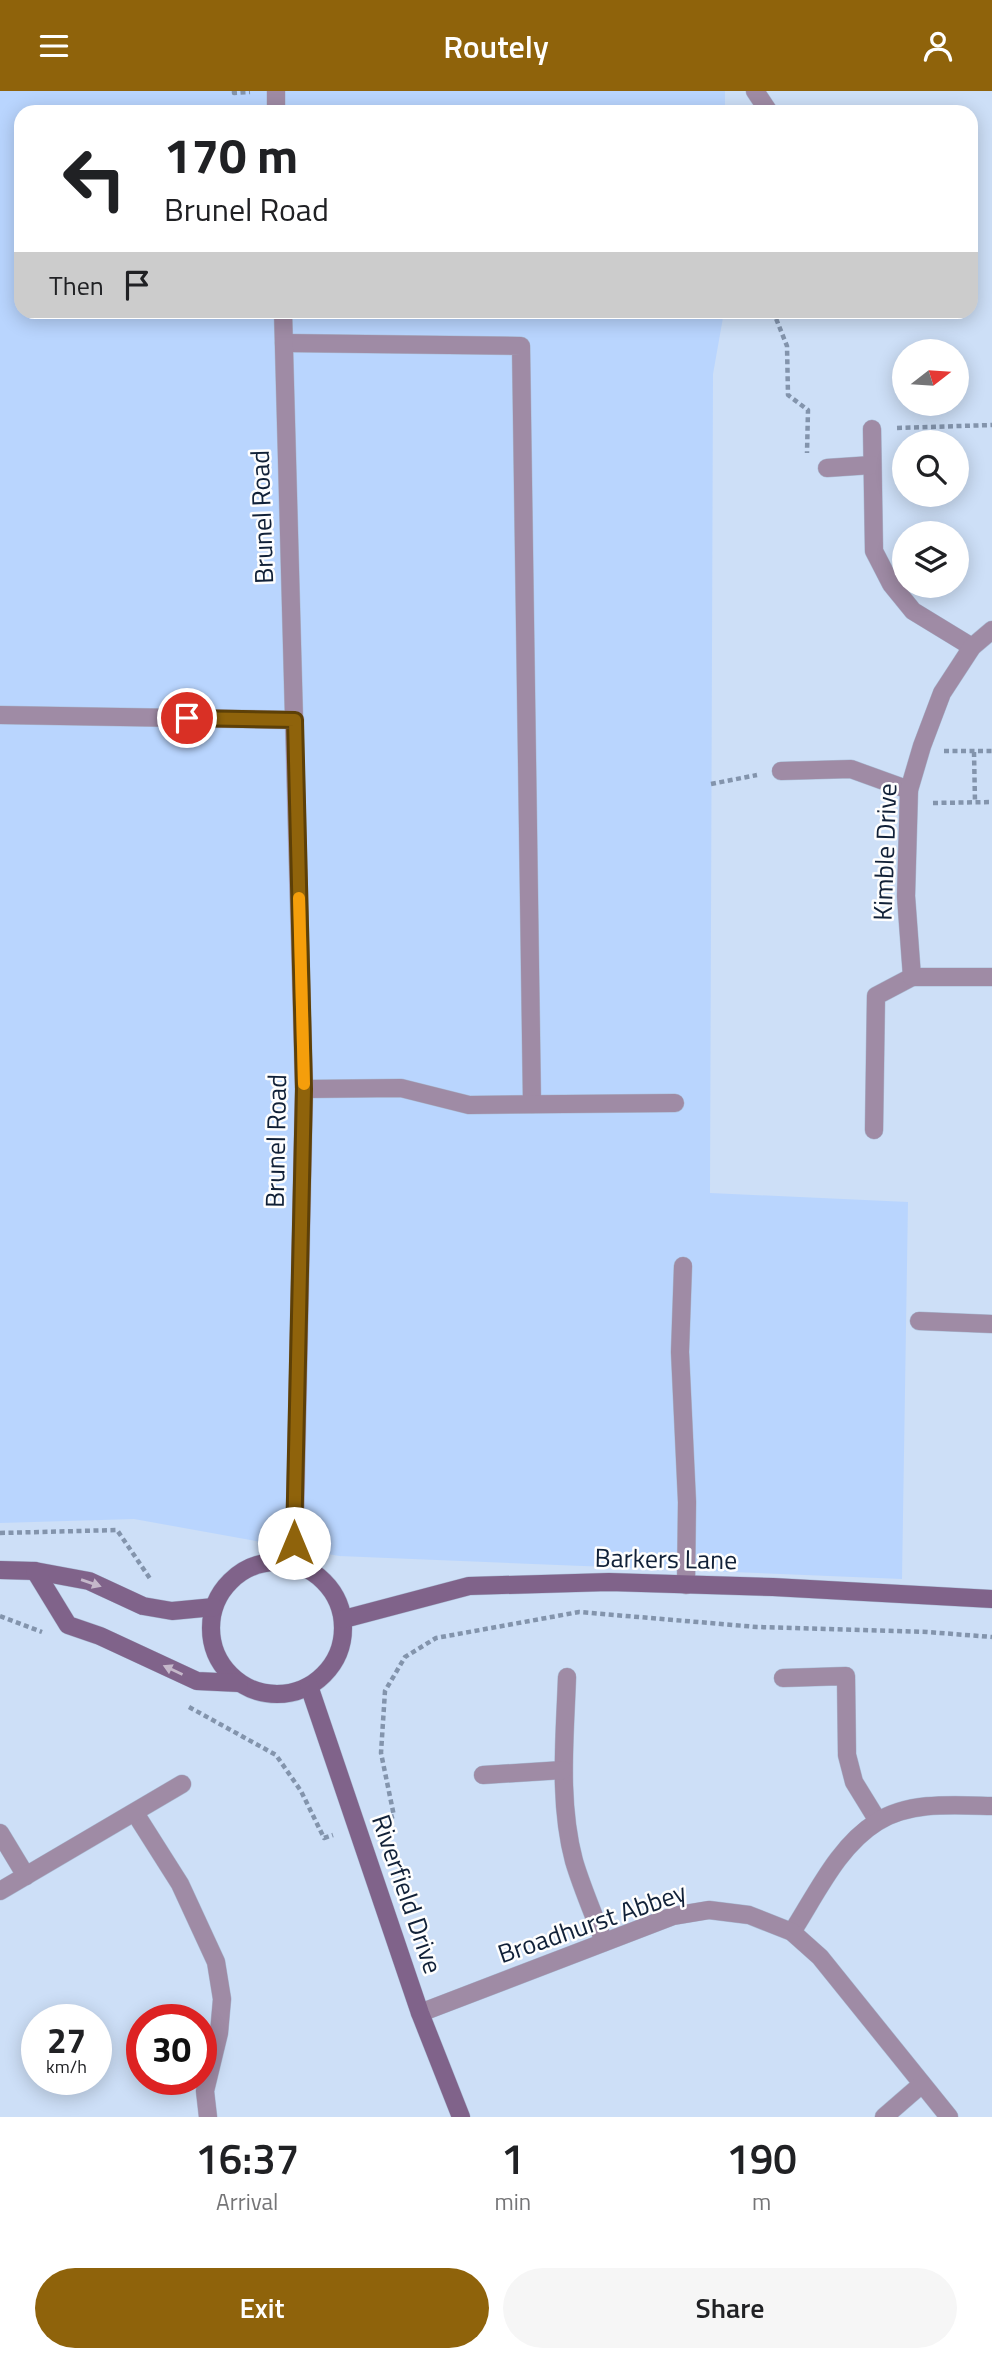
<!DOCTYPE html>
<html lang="en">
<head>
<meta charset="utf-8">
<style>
	:root { --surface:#fff; --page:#f6f6f6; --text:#202124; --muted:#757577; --accent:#8f630b }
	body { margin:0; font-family:"Titillium Web",sans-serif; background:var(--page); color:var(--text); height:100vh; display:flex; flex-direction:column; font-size:26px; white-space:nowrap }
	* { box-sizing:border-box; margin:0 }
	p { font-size:23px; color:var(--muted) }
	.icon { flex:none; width:38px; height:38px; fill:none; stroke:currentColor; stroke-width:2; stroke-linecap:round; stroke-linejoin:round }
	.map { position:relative; height:2026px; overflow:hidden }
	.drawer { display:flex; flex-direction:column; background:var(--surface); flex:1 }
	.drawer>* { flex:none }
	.top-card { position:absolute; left:14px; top:14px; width:964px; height:214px; border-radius:21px; box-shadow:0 4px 18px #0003; background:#fff; color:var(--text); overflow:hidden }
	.needle { width:46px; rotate:73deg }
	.buttons { position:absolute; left:892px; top:248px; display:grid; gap:14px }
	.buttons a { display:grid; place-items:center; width:77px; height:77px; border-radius:50%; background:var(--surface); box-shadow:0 4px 18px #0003; font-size:35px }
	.speed { position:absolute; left:21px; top:1913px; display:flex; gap:14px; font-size:35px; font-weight:700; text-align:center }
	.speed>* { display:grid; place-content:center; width:91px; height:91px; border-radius:50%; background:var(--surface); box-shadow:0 4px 18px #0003; line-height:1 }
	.speed small { font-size:18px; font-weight:400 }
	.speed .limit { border:10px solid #d22; background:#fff; color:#111 }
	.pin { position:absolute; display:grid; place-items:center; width:60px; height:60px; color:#fff; margin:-30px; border:4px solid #fff; border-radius:50%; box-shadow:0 2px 7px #0007 }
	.me { position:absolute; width:77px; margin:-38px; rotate:0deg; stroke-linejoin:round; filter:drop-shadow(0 0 5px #0008) }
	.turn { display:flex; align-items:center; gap:24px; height:147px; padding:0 35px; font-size:32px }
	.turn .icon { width:91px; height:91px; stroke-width:2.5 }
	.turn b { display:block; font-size:49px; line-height:60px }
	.then { display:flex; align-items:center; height:66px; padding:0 35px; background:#0003; gap:14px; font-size:26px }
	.eta { display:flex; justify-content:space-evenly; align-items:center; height:119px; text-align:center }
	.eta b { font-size:42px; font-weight:600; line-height:49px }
	.cta { display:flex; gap:14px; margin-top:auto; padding:14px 35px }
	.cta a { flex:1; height:80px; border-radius:42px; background:var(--accent); color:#fff; font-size:28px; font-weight:600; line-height:80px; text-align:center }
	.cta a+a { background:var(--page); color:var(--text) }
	header { display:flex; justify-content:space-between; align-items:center; height:91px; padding:0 35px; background:var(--accent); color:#fff; font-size:32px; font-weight:600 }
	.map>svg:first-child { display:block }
	.built { fill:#b9d5fe }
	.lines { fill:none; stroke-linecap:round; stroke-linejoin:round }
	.lane-casing { stroke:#abbdd5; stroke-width:19 }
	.street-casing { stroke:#abbdd5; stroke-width:19 }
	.secondary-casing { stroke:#abbdd5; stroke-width:19 }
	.path { stroke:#8394ac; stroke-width:4.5; stroke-dasharray:5 3.5; stroke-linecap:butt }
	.lane { stroke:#9f8ba5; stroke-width:18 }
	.street { stroke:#9f8ba5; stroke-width:18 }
	.secondary { stroke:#80638a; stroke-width:18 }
	.oneway { fill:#c5b8ca }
	.route-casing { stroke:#5d4007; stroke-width:18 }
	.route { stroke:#8f630b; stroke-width:12 }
	.slow { stroke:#f59e0b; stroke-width:12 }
	.labels { text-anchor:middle; stroke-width:5; stroke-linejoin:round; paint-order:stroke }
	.street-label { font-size:26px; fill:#112138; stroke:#fefefe }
</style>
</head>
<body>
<header><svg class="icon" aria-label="menu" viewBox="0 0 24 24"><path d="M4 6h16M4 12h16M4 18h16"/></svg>Routely<svg class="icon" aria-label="person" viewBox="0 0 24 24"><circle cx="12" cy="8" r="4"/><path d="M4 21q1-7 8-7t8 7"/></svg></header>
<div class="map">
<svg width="992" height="2026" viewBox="0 0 992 2026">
	<rect width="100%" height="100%" fill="#cddff7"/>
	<!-- built -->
	<polygon class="built" points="0,0 725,0 725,21 21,21 21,220 724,221 713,283 710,1102 908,1111 902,1488 339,1465 134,1428 0,1432"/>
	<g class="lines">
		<defs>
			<g id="lane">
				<polyline points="755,0 769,21"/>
				<polyline points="284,252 521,255 532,1013"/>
				<polyline points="781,680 851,678 909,699"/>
				<polyline points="304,998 401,997 469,1014 675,1012"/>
				<polyline points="874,1039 876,905 912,886"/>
				<polyline points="683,1175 680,1261 687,1411 686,1494"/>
				<polyline points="783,1587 846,1585 847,1664 854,1691 878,1730"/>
			</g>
			<g id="street">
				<polyline points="276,0 276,21"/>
				<polyline points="283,220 304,998 294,1472"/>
				<polyline points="872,338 874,460 891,493 913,520 972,556"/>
				<polyline points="827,377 872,374"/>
				<polyline points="992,539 972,556 942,602 922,655 909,699 906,805 912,886 992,886"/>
				<polyline points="0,624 295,629"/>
				<polyline points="919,1230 992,1233"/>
				<path d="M567,1586c-2,60 -9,124 7,184 8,27 20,54 30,81"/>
				<polyline points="483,1684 563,1679"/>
				<polyline points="135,1722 180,1793 216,1871 222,1908 219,1942 205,2000 208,2026"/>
				<polyline points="0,1742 26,1785"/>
				<polyline points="0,1800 182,1693"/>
				<path d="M792,1841c24,-37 46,-86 85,-110 32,-21 78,-17 115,-16"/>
				<polyline points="420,1922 673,1825 709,1819 749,1824 792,1841 820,1866 949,2026"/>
				<polyline points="884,2026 922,1993"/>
			</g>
			<g id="secondary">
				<circle cx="277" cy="1537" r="66"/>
				<polyline points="0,1479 35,1480 89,1490 143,1515 172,1520 214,1516"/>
				<polyline points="35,1480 68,1534 100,1545 197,1590 239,1592"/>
				<polyline points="344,1528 469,1495 609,1491 773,1496 992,1508"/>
				<polyline points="309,1595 420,1922 461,2026"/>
			</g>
		</defs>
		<!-- lane casing -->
		<use href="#lane" class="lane-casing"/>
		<!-- street casing -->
		<use href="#street" class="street-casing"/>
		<!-- secondary casing -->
		<use href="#secondary" class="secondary-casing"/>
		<!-- path -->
		<g class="path">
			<polyline points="234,0 234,2 250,1"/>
			<polyline points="773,220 787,255 788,304 808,319 807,362"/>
			<polyline points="897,337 992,334"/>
			<polyline points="944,660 992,660"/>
			<polyline points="974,661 975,711"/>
			<polyline points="711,693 757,684"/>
			<polyline points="933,712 992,711"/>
			<polyline points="0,1442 117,1439 151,1489"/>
			<polyline points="0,1525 42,1541"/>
			<polyline points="189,1616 276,1664 301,1700 324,1747 333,1744"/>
			<polyline points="381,1729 394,1725 381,1662 385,1600 405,1566 436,1547 579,1521 757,1536 927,1541 992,1546"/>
		</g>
		<!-- lane -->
		<use href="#lane" class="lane"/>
		<!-- street -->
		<use href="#street" class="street"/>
		<!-- secondary -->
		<use href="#secondary" class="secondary"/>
	</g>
	<!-- one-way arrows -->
	<defs><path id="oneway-solid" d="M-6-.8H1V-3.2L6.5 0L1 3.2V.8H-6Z" transform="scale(1.75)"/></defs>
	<g class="oneway">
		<use href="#oneway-solid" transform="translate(91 1492) rotate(19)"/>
		<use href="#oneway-solid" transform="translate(173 1579) rotate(-155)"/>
	</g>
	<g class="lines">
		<defs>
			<polyline id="route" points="187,627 295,629 304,998 294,1452"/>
		</defs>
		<!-- route casing -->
		<use href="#route" class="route-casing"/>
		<!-- route -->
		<use href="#route" class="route"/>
		<!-- slow -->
		<polyline class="slow" points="299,807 304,993"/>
	</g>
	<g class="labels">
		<!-- street labels -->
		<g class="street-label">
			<text transform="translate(262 426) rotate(-92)" y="9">Brunel Road</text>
			<text transform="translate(885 761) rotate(-88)" y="9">Kimble Drive</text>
			<text transform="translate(276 1050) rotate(-89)" y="9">Brunel Road</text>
			<text transform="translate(666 1468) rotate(1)" y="9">Barkers Lane</text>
			<text transform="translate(407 1803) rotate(71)" y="9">Riverfield Drive</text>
			<text transform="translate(592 1832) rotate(-19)" y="9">Broadhurst Abbey</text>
		</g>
	</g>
</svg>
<div class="buttons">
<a><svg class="needle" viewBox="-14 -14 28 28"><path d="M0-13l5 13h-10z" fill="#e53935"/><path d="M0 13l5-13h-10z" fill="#757577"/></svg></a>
<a><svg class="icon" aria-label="search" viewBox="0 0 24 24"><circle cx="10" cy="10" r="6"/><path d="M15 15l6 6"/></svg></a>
<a><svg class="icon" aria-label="layers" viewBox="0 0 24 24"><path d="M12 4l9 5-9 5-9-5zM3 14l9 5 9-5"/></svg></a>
</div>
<div class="speed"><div>27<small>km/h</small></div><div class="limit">30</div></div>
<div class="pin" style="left:187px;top:627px;background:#d93025"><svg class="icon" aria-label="arrive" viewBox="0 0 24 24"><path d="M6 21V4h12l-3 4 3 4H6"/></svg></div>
<svg class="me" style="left:294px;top:1452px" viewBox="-20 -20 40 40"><circle r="19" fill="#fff"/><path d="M0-13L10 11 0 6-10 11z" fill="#8f630b"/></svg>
<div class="top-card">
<div class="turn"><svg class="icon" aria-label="left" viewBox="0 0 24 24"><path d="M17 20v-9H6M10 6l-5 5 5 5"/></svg><div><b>170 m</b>Brunel Road</div></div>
<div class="then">Then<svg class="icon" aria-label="arrive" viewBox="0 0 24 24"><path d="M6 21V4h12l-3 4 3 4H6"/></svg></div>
</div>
</div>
<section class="drawer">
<div class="eta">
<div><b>16:37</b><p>Arrival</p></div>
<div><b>1</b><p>min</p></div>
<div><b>190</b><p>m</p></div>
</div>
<div class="cta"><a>Exit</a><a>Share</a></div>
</section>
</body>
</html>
